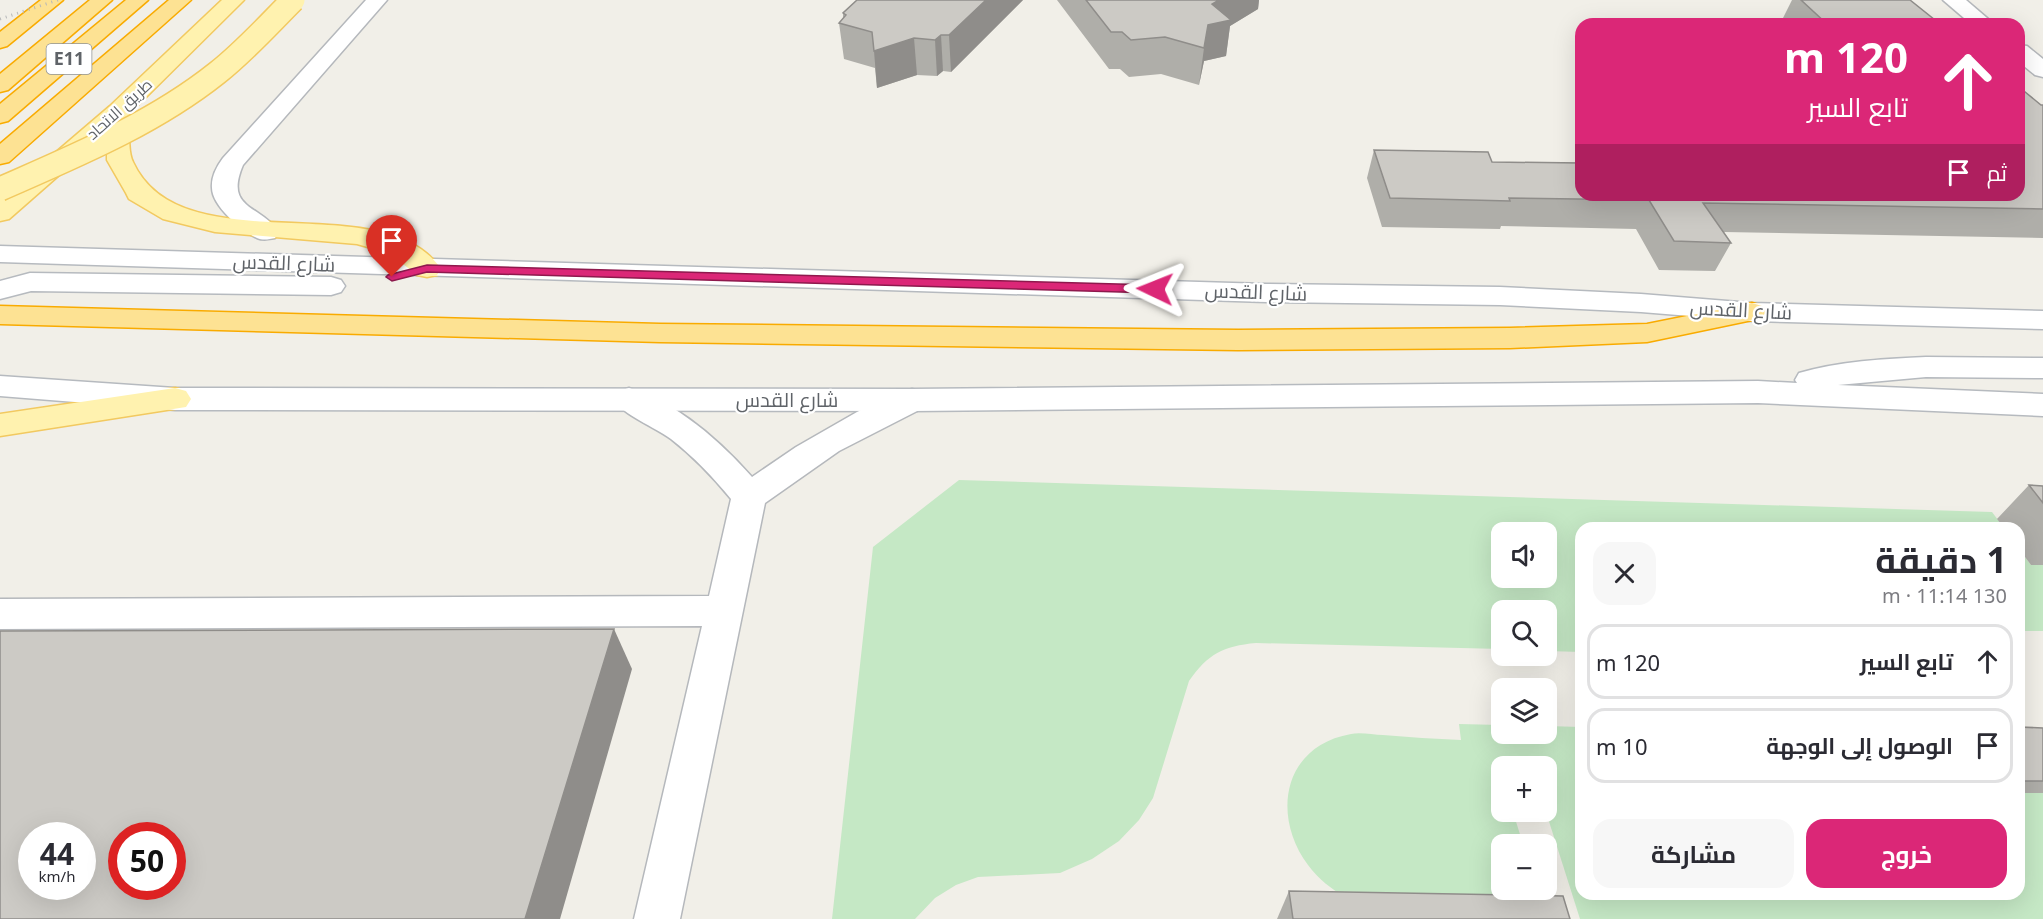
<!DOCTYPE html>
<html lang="ar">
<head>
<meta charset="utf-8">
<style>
	:root { --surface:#fff; --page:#f7f7f7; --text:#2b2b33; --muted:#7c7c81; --line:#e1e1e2; --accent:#db2777 }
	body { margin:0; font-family:"Noto Sans",Cairo,sans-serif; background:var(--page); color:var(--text); direction:rtl; height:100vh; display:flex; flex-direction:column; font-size:22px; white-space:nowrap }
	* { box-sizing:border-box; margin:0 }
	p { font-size:20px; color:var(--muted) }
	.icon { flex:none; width:33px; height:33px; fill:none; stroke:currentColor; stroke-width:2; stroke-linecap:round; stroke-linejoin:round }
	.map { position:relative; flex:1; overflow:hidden; direction:ltr }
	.details { position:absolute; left:1575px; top:522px; width:450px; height:378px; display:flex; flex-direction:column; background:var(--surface); border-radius:18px; box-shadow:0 6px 24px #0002; direction:rtl }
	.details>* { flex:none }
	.banner { position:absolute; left:1575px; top:18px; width:450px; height:183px; border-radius:18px; box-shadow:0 6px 24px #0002; direction:rtl; background:#db2777; color:#fff; overflow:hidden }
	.tools { position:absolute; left:1491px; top:522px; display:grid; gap:12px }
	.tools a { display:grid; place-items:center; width:66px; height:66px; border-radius:12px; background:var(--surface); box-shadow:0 6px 24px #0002; font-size:30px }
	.speed { position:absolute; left:18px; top:822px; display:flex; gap:12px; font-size:30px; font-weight:700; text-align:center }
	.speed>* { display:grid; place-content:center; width:78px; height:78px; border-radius:50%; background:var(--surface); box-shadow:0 6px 24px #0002; line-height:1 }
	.speed small { font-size:15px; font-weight:400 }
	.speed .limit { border:9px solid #d22; background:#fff; color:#111 }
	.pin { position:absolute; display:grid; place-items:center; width:51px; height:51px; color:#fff; margin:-62px -26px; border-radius:50% 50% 50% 0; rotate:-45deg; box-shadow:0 0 6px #0007 }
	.pin .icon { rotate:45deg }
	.me { position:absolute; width:66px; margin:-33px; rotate:272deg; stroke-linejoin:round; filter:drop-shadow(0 0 4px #0008) }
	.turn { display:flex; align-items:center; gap:21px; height:126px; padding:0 18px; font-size:27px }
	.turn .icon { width:78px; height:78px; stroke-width:2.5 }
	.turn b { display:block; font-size:42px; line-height:51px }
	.then { display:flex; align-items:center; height:57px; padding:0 18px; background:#0003; gap:12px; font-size:22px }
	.round { display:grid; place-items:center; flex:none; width:63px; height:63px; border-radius:18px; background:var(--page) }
	.summary { display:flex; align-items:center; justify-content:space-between; height:102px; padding:0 18px }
	h1 { font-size:36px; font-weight:700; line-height:45px }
	.button { display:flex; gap:12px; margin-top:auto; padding:12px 18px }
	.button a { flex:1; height:69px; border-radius:18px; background:var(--accent); color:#fff; font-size:24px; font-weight:700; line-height:69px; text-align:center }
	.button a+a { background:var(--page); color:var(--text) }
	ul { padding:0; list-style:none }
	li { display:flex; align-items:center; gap:18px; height:75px; margin:0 12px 9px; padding:0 6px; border:3px solid var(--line); border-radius:18px }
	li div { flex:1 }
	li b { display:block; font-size:22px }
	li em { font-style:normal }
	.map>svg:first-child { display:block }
	.green { fill:#c5e8c5; fill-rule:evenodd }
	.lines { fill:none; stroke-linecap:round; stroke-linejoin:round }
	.minor-casing { stroke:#b5b8bc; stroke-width:3 }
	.tertiary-casing { stroke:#b5b8bc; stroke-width:3 }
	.secondary-casing { stroke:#b6babf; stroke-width:3 }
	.primary-casing { stroke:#f2c960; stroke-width:3 }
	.motorway-casing { stroke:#f9ab00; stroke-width:3 }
	.minor { fill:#fff; fill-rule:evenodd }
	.tertiary { fill:#fff; fill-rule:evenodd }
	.secondary { fill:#fff; fill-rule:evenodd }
	.primary { fill:#fff2af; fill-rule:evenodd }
	.motorway { fill:#fde293; fill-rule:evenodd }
	.rail { stroke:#b6b7b8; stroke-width:3; stroke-dasharray:1 5; stroke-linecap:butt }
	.primary-bridge-casing { stroke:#f2c960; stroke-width:26; stroke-linecap:butt }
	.primary-bridge { stroke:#fff2af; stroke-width:23 }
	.wall { fill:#afaea9 }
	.shaded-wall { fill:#8f8d8a }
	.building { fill:#cccac5; stroke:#8f8d8a; stroke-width:1.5; fill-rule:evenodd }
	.route { fill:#db2777; stroke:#8e194d; stroke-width:1.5 }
	.labels { text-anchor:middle; stroke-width:4.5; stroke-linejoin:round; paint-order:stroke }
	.far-street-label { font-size:16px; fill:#5f6368; stroke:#fff }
	.shield { fill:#fff; stroke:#8f9295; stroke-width:1.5 }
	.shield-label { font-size:18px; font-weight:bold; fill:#5f6368 }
	.street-label { font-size:20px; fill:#5f6368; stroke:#fff }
</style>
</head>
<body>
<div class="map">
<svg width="2043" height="919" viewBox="0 0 2043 919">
	<rect width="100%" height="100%" fill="#f1efe8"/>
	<!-- green -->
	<g class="green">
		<path d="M959,480l1033,32 12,16h-423v124l-34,-1 -1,-41h-44l-1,39 -245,-6c-33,3 -48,11 -67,38l-36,117 -14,22 -20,21 -27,18 -32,14 -82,4 -22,8 -21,13 -20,21h-83l41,-372zM1502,532h44v46h-44z"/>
		<polygon points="2019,549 2031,565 2043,565 2043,631 2019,631"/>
		<path d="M1459,724l42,1 1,9h44l1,-8 34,1v167h438v-101h24v126h-463l-34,-107v-46h-44v46h11l10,32h-21v46h34l4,15 -194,-7c-14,-9 -28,-19 -38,-33 -37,-50 -25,-119 43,-131 10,-2 22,1 32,1 26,2 52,4 78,5z"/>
	</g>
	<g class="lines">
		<defs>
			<g id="minor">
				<path d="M366,0h21l-144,165c-19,45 17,39 36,67l-4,6c-6,1 -11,3 -18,0 -15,-7 -45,-32 -45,-50 -1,-11 5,-22 11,-30z"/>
				<path d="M629,388c47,14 91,53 123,89l44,-30 61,-35 44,-20 11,-3 11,3 5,8 -5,8 -84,43 -74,52 -85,416h-46l68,-293 -702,3v-30l709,-3 22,-97c-18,-22 -37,-42 -60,-60 -16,-12 -48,-24 -58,-40l5,-8z"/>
			</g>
			<g id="tertiary">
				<polygon points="1943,0 1966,0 1994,24 1971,24"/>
				<polygon points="2019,45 2027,46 2043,59 2043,77 2035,75 2019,62"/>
			</g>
			<g id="secondary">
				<polygon points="0,246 1266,284 1500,287 1641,294 1752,303 2043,311 2043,329 1752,321 1641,312 1500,305 1266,302 0,262"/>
				<polygon points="30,273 331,277 341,280 345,286 341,292 331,295 31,291 0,299 0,281"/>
				<path d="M1926,357l117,1v20l-117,-1 -88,8 205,9v22l-285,-13 -846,8 -737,-1 -175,-14v-20l175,12 737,1 846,-8 39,2 -2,-3 4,-7c41,-12 84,-14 127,-16z"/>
			</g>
			<g id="primary">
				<path d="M222,0h22l-114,113c0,14 -3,37 3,49 48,105 249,21 308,107l-4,6 -10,2 -10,-2 -28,-22 -32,-9 -142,-12 -52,-13 -34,-20 -3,-6 -19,-33v-27l-98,86 -9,2v-21l110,-94z"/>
				<polygon points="175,388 186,391 191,399 186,407 0,436 0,414"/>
			</g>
			<g id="motorway">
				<polygon points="41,0 63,0 7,46 0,48 0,32"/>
				<polygon points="90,0 112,0 8,90 0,92 0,74"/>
				<polygon points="126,0 148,0 8,121 0,123 0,104"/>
				<polygon points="169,0 191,0 9,162 0,164 0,144"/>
				<polygon points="1752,303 1762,306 1766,312 1762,318 1647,342 1510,348 1238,350 660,342 0,324 0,306 660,324 1238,330 1510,328 1647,324"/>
			</g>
		</defs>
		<!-- minor casing -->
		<use href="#minor" class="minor-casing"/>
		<!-- tertiary casing -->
		<use href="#tertiary" class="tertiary-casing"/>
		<!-- secondary casing -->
		<use href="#secondary" class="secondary-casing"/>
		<!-- primary casing -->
		<use href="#primary" class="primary-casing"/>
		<!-- motorway casing -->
		<use href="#motorway" class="motorway-casing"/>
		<!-- minor -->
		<use href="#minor" class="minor"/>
		<!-- tertiary -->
		<use href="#tertiary" class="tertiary"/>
		<!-- secondary -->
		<use href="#secondary" class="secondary"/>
		<!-- primary -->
		<use href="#primary" class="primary"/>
		<!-- motorway -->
		<use href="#motorway" class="motorway"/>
		<!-- rail -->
		<polyline class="rail" points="0,19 58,0"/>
		<defs>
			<path id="primary-bridge" d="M0,189c75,-33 153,-65 217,-116 28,-22 51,-48 76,-73"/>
		</defs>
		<!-- primary-bridge casing -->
		<use href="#primary-bridge" class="primary-bridge-casing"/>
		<!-- primary-bridge -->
		<use href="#primary-bridge" class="primary-bridge"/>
	</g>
	<!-- wall -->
	<g class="wall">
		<polygon points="1023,0 951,72 943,71 937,76 917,75 877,88 875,68 844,59 839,23 843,19 843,13"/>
		<polygon points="1057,0 1259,0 1258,9 1230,26 1226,56 1204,61 1199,85 1161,74 1129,77 1120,69 1109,69"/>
		<polygon points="1792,0 1910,0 1940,24 1786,24 1782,20"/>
		<polygon points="2041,105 2043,105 2043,238 1724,232 1731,243 1715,271 1659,270 1636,229 1501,226 1500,229 1382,227 1367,178 1374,150 1492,162 2019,195"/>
		<polygon points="2029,485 2043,486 2043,565 2031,565 2019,549 2019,528 2004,528 1997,519"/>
		<polygon points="2019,727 2043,728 2043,793 2019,793"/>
		<polygon points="1289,891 1570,919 1277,919"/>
	</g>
	<!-- shaded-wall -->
	<g class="shaded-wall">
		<polygon points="986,0 1023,0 951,72 949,35"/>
		<polygon points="1219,0 1259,0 1258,9 1230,26 1226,56 1204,61 1199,85 1204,48 1212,4"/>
		<polygon points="941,35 943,71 937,76 935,40"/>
		<polygon points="914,38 917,75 877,88 874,51"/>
		<polygon points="614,629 632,669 560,919 525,919"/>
	</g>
	<!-- building -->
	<g class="building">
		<polygon points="857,0 986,0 949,35 941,35 935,40 914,38 874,51 872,32 839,23 846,15 843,13"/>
		<polygon points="1086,0 1219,0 1212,4 1231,20 1208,25 1204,48 1165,37 1131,40 1122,32 1111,32"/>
		<polygon points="1801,0 1910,0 1940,24 1827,24"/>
		<polygon points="2019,87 2041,105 2043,105 2043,209 1703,203 1731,243 1674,241 1649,200 1509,198 1510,201 1390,198 1374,150 1488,152 1492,162 1581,163 1581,195 2019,195"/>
		<polygon points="2029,485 2043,486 2043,503"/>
		<path d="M614,629l-89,290h-525v-288zM32,836h50v50h-50zM122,836h50v50h-50z"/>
		<polygon points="2019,727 2043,728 2043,781 2019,781"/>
		<polygon points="1289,891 1563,896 1570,919 1293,919"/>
	</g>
	<!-- route -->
	<polygon class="route" points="427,265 1155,285 1161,289 1155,293 427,272 392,281 386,277 388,275"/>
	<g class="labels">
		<!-- far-street labels -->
		<g class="far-street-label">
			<text transform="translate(119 109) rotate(-42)" y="6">طريق الاتحاد</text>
		</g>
		<!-- shield labels -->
		<rect class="shield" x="46.5" y="44" width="45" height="30" rx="4.5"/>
		<g class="shield-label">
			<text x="69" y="65">E11</text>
		</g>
		<!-- street labels -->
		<g class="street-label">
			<text transform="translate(284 263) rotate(2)" y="7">شارع القدس</text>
			<text transform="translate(1256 292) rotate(2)" y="7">شارع القدس</text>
			<text transform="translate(1741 310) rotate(3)" y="7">شارع القدس</text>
			<text x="787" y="407">شارع القدس</text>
		</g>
	</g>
</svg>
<div class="tools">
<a><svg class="icon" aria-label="sound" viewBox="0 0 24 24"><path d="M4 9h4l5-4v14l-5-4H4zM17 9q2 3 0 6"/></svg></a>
<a><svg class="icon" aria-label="search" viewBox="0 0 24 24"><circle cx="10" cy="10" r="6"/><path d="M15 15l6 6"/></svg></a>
<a><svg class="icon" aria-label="layers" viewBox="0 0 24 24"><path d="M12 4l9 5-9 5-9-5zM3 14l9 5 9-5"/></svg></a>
<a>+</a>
<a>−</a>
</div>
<div class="speed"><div>44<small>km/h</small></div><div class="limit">50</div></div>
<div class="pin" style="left:392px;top:277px;background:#d93025"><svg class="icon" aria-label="arrive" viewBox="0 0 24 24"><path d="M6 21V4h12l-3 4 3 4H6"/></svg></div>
<svg class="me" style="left:1155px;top:289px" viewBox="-20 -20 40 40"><path d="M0-17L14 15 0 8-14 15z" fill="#db2777" stroke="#fff" stroke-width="4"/></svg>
<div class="banner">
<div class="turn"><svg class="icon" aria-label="ahead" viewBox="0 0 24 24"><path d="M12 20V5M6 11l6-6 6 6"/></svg><div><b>120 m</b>تابع السير</div></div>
<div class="then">ثم<svg class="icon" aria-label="arrive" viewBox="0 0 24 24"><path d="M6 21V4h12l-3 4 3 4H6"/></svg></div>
</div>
<section class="details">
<div class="summary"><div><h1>1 دقيقة</h1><p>130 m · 11:14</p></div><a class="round"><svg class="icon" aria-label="close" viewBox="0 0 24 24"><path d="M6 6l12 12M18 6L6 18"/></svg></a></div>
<ul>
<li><svg class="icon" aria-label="ahead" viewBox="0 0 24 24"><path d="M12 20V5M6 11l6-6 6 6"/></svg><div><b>تابع السير</b></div><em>120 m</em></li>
<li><svg class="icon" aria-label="arrive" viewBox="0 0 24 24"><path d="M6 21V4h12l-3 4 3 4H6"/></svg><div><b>الوصول إلى الوجهة</b></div><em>10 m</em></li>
</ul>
<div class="button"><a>خروج</a><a>مشاركة</a></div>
</section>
</div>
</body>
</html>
